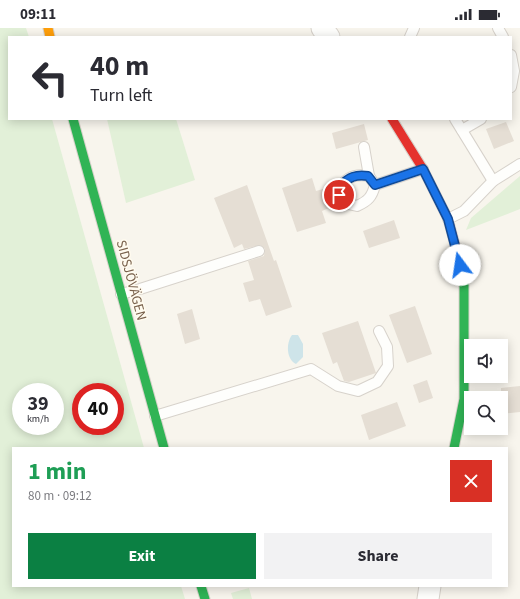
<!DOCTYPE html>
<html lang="en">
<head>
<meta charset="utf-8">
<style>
	:root { --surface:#fff; --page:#f2f2f3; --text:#2b2b33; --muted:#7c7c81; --accent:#0b8043 }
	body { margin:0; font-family:"Source Sans 3",sans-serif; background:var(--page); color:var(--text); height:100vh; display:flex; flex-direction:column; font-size:15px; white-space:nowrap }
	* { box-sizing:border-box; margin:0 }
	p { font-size:13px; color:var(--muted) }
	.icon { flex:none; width:22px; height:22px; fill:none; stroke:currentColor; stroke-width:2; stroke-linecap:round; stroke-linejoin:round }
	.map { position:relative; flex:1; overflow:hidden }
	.drawer { position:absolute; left:12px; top:419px; width:496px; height:140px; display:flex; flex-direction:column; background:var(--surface); border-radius:0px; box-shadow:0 2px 10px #0003 }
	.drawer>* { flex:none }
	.banner { position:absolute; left:8px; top:8px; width:504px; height:84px; border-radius:0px; box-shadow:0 2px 10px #0003; background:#fff; color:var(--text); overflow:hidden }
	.fabs { position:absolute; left:464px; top:311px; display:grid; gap:8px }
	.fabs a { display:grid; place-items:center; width:44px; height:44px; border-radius:0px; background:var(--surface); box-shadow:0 2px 10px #0003; font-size:20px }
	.speed { position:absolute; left:12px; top:355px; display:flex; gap:8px; font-size:20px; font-weight:700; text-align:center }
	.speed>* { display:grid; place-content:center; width:52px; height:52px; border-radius:50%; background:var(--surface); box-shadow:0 2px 10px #0003; line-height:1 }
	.speed small { font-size:10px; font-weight:400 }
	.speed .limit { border:6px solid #d22; background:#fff; color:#111 }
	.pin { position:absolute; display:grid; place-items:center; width:34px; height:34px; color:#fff; margin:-17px; border:2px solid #fff; border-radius:50%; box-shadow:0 1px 4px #0007 }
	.me { position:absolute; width:44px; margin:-22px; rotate:346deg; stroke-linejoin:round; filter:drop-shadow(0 0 3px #0008) }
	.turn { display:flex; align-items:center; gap:14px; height:84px; padding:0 16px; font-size:18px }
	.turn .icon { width:52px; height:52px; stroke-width:2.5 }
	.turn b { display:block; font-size:28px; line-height:34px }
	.round { display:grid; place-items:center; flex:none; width:42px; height:42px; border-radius:0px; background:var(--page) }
	.headline { display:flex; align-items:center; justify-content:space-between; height:68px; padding:0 16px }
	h1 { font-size:24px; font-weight:700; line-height:30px; color:#1e9e55 }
	.cta { display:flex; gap:8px; margin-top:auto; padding:8px 16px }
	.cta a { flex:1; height:46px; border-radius:0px; background:var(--accent); color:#fff; font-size:16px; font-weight:700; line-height:46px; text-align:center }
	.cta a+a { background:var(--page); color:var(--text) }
	.status { display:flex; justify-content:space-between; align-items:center; height:28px; padding:0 20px; background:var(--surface); direction:ltr }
	.status svg { height:11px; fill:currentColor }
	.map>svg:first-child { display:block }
	.green { fill:#e2f0d8; fill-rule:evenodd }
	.water { fill:#cee4e9 }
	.building { fill:#e5ded4 }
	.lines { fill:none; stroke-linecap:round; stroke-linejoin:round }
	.lane-casing { stroke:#d7d2cb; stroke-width:12 }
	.street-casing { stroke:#d7d2cb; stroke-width:23 }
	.fast-casing { stroke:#d8d2cb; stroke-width:11 }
	.slow-casing { stroke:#d8d2cb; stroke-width:11 }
	.jam-casing { stroke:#d8d2cb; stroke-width:11 }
	.lane { stroke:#fefefc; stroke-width:10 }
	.street { stroke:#fefefc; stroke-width:21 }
	.fast { stroke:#30b455; stroke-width:9 }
	.slow { stroke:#ff9f0a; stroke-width:9 }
	.jam { stroke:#e5322d; stroke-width:9 }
	.route-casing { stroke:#114b97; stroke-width:10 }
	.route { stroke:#1a73e8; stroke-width:7 }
	.labels { text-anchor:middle; stroke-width:3; stroke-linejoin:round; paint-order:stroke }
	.street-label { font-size:14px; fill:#78604b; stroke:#fffbef }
</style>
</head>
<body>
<div class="status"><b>09:11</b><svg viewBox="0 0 49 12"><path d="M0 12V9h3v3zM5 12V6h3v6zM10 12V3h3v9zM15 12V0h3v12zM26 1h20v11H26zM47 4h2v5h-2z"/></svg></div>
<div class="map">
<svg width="520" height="571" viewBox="0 0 520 571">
	<rect width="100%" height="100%" fill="#f8f5ed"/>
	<!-- green -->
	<g class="green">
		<path d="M0,0h26l3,9h-20v82h43l92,329h-131v138h168l4,13h-185zM21,364h34v34h-34zM81,364h34v34h-34z"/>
		<polygon points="107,91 176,91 195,152 126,175"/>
		<polygon points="520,148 520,181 466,202 471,190"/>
		<polygon points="249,560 252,571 233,571 231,565"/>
	</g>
	<!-- water -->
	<path class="water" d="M292,307h6l5,9v13l-7,7c-10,-5 -10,-21 -4,-29z"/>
	<!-- building -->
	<g class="building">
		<polygon points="506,94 514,113 494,121 486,101"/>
		<polygon points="364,96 368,112 336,121 332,105"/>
		<polygon points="312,150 316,163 323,161 329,180 322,183 326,195 297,204 282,160"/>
		<polygon points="247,157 274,233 276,232 292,279 266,288 260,271 249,274 243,255 254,252 248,233 264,228 265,221 260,217 244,221 242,216 234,220 214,170"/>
		<polygon points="394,192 400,210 369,220 363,203"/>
		<polygon points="415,278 432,326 407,335 389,287"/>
		<polygon points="192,281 200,311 185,316 177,286"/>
		<polygon points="358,293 376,345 349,354 344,353 337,334 333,336 322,305"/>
		<polygon points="427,352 433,370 419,375 413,357"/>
		<polygon points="520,358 520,384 501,386 501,360"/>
		<polygon points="397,374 406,398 369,412 361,387"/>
	</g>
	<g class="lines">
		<defs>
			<g id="lane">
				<polyline points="498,0 503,9"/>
				<polyline points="410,9 414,0"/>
				<polyline points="511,27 514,43 511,59"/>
				<polyline points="455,91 493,153"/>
				<polyline points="462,102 481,91"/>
				<polyline points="364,119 369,148"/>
				<path d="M375,157c-3,12 -7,16 -18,21l-13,-3 -5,-8c2,-16 14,-22 30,-19l6,9 48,-16"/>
				<polyline points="448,191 464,183 493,153 520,136"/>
				<polyline points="121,266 140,261 259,223"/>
				<polyline points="155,388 311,341 338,358 358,363 377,354 388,338 387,319 379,303"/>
			</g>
			<g id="street">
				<polyline points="322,0 329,9"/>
				<polyline points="428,571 430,558"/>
			</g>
			<g id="fast">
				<polyline points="73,91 164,420"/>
				<polyline points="454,420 464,371 464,253 458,228"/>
				<polyline points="201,558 205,571"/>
			</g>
			<polyline id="slow" points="48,0 50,9"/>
			<polyline id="jam" points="392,91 423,141 448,191 458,228"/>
		</defs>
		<!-- lane casing -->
		<use href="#lane" class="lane-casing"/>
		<!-- street casing -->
		<use href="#street" class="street-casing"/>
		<!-- fast casing -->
		<use href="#fast" class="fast-casing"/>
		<!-- slow casing -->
		<use href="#slow" class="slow-casing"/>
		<!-- jam casing -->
		<use href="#jam" class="jam-casing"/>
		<!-- lane -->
		<use href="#lane" class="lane"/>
		<!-- street -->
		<use href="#street" class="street"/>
		<!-- fast -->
		<use href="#fast" class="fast"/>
		<!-- slow -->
		<use href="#slow" class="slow"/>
		<!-- jam -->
		<use href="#jam" class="jam"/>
	</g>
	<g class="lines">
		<defs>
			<path id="route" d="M339,167l1,-9c9,-9 16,-12 28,-10l7,9 48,-16 25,50 12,46"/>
		</defs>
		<!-- route casing -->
		<use href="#route" class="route-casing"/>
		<!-- route -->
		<use href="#route" class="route"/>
	</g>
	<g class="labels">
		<!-- street labels -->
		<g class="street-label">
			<text transform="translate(132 252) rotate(75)" y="5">SIDSJÖVÄGEN</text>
		</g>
	</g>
</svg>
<div class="fabs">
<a><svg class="icon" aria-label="sound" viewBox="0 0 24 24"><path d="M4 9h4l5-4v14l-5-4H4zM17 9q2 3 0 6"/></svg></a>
<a><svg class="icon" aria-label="search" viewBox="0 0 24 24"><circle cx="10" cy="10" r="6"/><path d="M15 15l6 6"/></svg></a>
</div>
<div class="speed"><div>39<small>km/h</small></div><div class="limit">40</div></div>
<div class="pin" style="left:339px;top:167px;background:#d93025"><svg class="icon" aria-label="arrive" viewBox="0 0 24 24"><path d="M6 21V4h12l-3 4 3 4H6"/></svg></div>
<svg class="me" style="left:460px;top:237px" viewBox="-20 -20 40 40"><circle r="19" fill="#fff"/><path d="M0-13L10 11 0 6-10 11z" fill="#1a73e8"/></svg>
<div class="banner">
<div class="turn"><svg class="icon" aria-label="left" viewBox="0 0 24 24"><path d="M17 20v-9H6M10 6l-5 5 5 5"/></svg><div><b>40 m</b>Turn left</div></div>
</div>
<section class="drawer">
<div class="headline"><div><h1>1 min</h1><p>80 m · 09:12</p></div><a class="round" style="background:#d93025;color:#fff"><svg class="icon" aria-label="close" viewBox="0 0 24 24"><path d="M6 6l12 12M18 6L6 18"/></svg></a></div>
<div class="cta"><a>Exit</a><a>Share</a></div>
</section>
</div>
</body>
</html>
